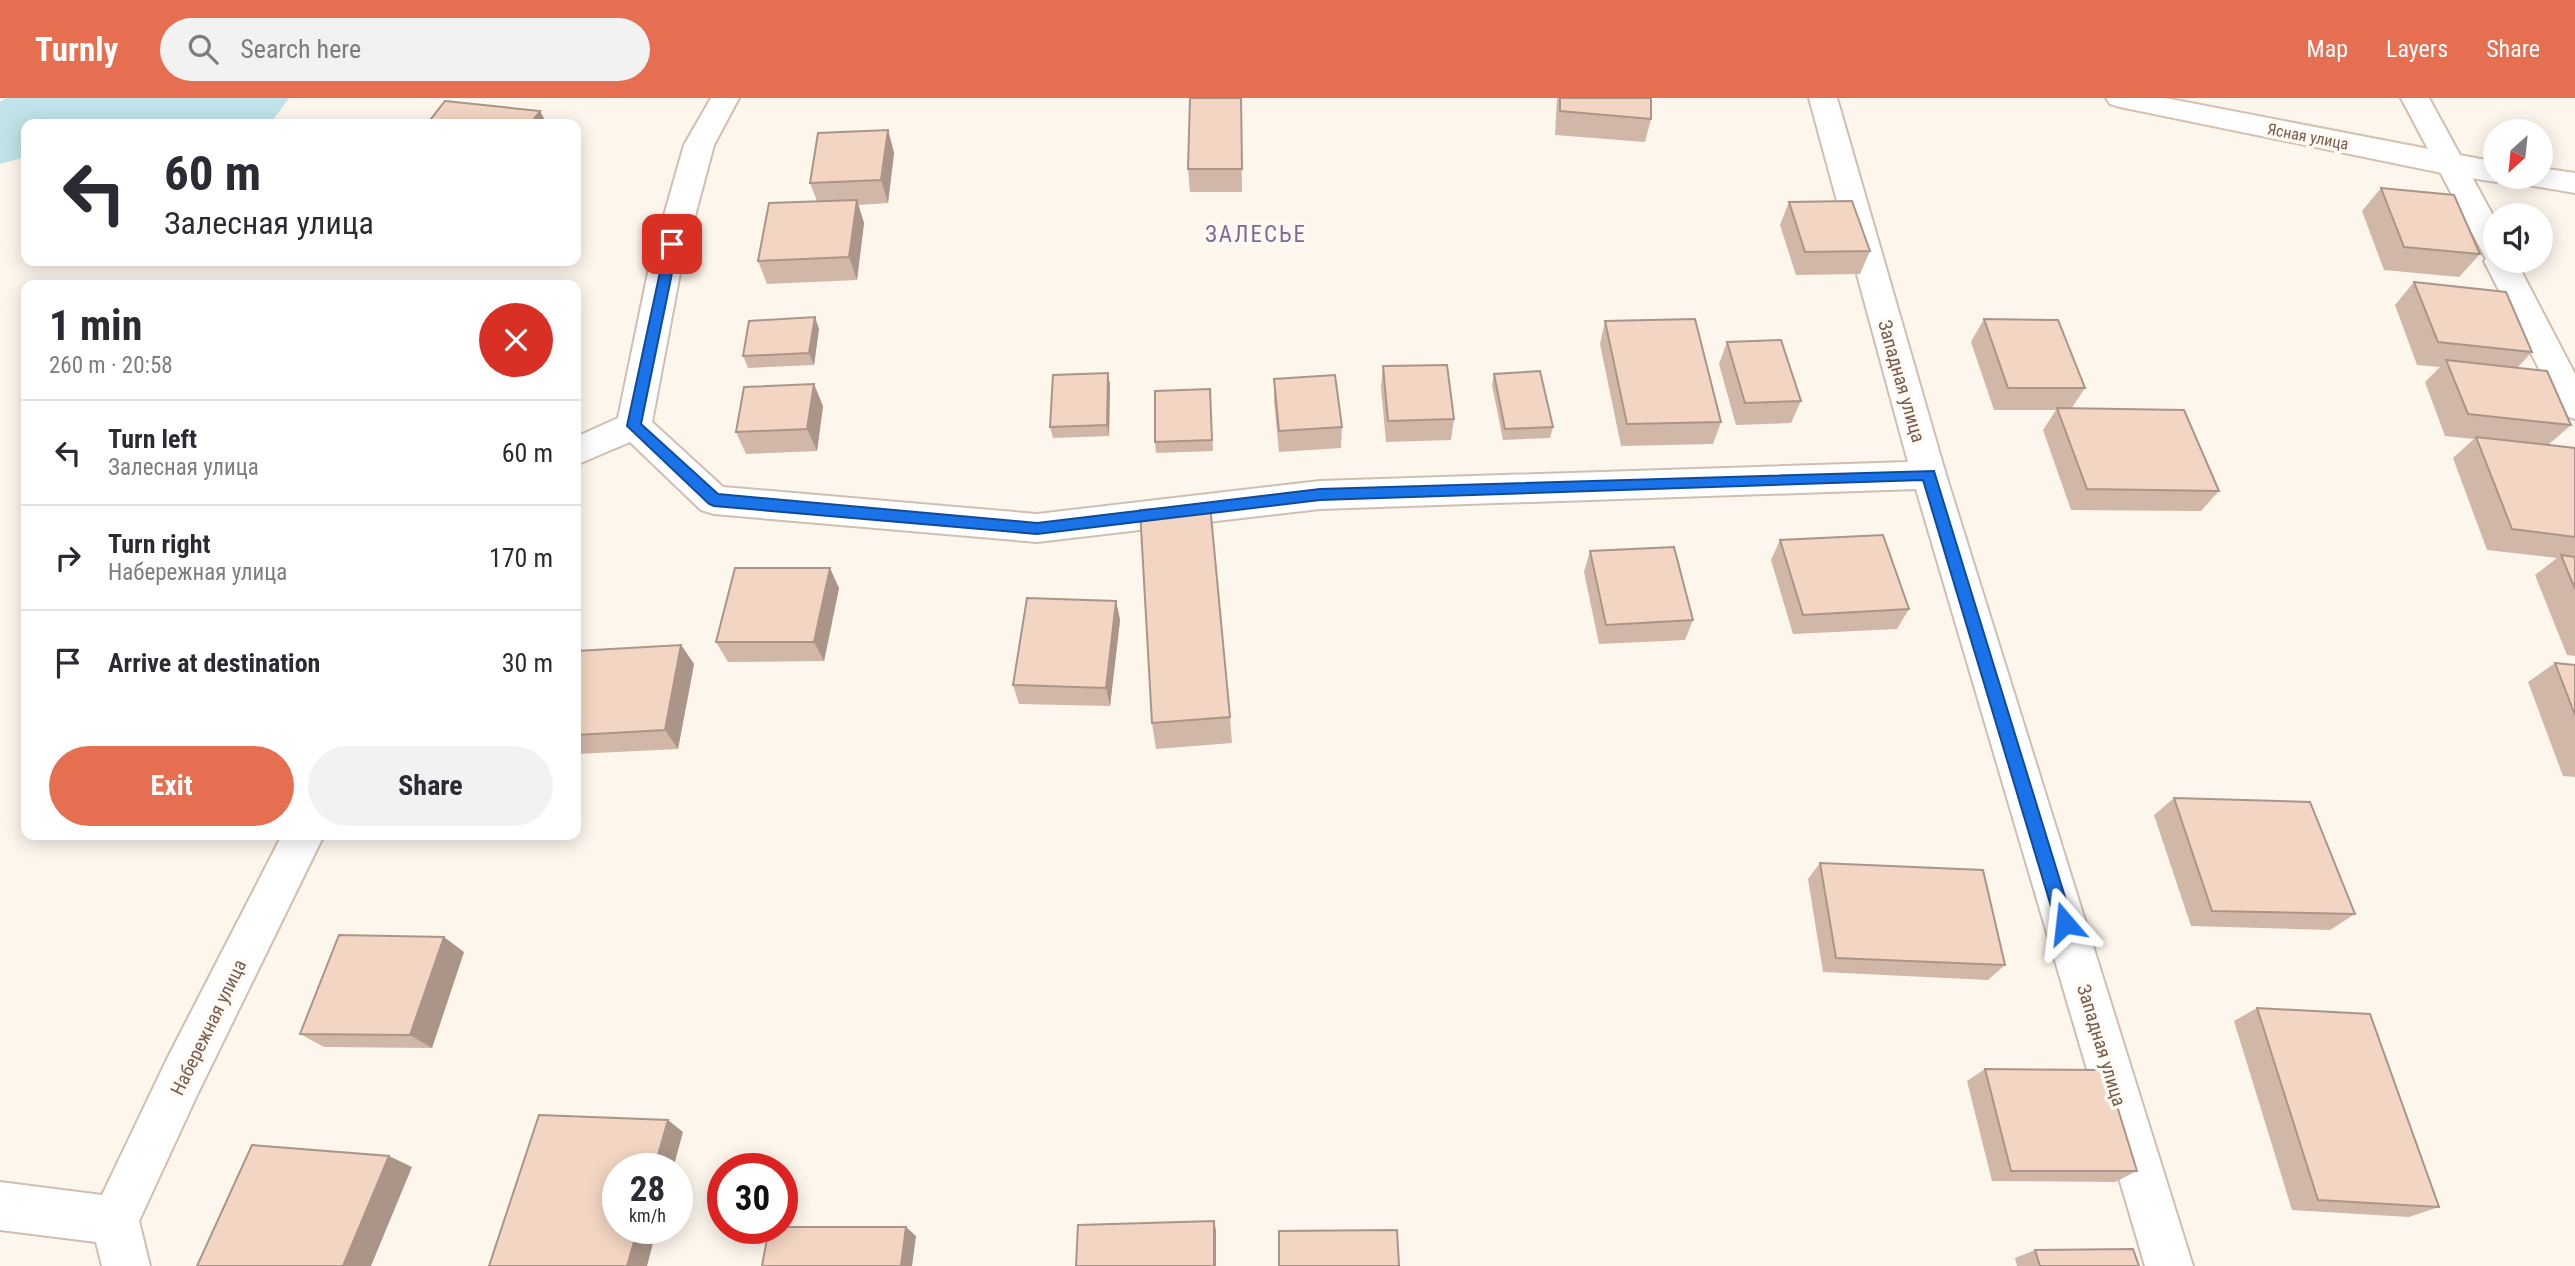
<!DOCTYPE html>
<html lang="en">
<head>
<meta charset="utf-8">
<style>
	:root { --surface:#fff; --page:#f2f2f3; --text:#2b2b33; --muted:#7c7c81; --line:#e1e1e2; --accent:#e76f51 }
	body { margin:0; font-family:"Roboto Condensed",sans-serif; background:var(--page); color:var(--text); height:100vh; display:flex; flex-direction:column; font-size:26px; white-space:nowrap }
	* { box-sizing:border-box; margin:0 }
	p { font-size:23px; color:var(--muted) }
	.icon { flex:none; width:38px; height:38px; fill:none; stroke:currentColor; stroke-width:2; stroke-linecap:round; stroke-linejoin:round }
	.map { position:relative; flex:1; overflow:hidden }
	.side { position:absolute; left:21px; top:182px; width:560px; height:560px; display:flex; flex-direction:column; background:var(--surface); border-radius:14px; box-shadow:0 4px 18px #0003 }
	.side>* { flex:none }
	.hud { position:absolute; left:21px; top:21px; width:560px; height:147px; border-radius:14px; box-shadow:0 4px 18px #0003; background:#fff; color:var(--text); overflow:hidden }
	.needle { width:46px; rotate:207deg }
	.controls { position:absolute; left:2483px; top:21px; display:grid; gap:14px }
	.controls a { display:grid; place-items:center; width:70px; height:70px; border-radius:50%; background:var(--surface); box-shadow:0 4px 18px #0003; font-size:35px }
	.speed { position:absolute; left:602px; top:1055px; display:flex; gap:14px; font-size:35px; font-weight:700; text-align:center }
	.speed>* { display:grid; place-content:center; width:91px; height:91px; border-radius:50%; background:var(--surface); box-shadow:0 4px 18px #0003; line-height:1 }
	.speed small { font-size:18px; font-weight:400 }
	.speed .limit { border:10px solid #d22; background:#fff; color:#111 }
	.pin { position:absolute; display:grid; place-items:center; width:60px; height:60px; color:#fff; margin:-30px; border-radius:14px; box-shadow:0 4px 10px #0006 }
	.me { position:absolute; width:77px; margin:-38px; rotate:343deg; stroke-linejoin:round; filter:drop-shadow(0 0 5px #0008) }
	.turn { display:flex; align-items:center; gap:24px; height:147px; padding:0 28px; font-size:32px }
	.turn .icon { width:91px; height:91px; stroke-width:2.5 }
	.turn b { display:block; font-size:49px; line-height:60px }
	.round { display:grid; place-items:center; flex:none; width:74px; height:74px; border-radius:37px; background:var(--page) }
	.summary { display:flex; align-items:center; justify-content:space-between; height:119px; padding:0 28px }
	h1 { font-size:42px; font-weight:700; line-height:52px }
	.action { display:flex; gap:14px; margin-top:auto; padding:14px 28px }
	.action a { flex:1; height:80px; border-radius:42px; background:var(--accent); color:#fff; font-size:28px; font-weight:700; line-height:80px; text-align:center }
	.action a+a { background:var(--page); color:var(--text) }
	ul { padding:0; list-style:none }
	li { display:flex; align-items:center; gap:21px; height:105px; padding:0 28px; border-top:2px solid var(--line) }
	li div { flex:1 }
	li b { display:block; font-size:26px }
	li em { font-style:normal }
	header { display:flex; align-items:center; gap:42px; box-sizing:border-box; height:98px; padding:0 35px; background:var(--accent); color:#fff }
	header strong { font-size:33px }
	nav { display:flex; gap:38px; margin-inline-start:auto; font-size:24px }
	.search { width:490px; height:63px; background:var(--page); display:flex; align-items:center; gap:18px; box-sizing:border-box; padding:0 24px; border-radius:38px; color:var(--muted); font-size:26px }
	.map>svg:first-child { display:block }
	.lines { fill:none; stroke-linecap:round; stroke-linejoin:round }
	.river { fill:#bfe3e8; fill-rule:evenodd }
	.minor-casing { stroke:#d1beb0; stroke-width:4 }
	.secondary-casing { stroke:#d6c0b0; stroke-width:4 }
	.minor { fill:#fff; fill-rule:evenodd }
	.secondary { fill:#fff; fill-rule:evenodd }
	.wall { fill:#d1b7a8 }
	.shaded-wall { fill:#aa9588 }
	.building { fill:#f3d5c3; stroke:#aa9588; stroke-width:2 }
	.route { fill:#1a73e8; stroke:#114b97; stroke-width:2 }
	.labels { text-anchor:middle; stroke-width:7; stroke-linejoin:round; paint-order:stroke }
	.far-street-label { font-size:16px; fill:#7a5c4d; stroke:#fffaf3 }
	.street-label { font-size:19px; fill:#7a5c4d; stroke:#fffaf3 }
	.quarter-label { font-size:23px; letter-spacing:2px; fill:#846695; stroke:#fffaf3 }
</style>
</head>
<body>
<header>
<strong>Turnly</strong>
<div class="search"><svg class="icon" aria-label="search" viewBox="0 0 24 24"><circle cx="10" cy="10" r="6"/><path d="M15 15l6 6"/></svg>Search here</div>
<nav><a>Map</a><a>Layers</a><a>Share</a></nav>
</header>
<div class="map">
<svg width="2575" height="1168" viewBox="0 0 2575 1168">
	<rect width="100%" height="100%" fill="#fdf6ec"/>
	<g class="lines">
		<!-- river -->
		<polygon class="river" points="6,0 289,0 270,26 26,26 26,59 0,66 0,4"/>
		<defs>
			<g id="minor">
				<polygon points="711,0 739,0 714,47 681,170 652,324 723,389 1037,416 1320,383 1908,364 1809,0 1837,0 1946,377 2193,1168 2145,1168 1916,391 1320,411 1037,444 714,416 701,412 630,344 576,367 576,339 618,320 649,170 684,47"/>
				<polygon points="2401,0 2429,0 2496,123 2496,163 2516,163 2575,276 2575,321 2563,317 2558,308 2484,163 2486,161"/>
				<polygon points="282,737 324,737 198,995 139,1123 150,1168 102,1168 96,1144 0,1132 0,1084 102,1097 166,963"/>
			</g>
			<g id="secondary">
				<polygon points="2106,0 2165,0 2496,64 2496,79 2508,79 2496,84 2452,77 2120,9 2110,6"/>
				<polygon points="2541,70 2575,75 2575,95 2522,86 2518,79 2541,79"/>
			</g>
		</defs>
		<!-- minor casing -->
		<use href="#minor" class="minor-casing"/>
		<!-- secondary casing -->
		<use href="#secondary" class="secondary-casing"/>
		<!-- minor -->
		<use href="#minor" class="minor"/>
		<!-- secondary -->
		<use href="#secondary" class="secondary"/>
	</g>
	<!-- wall -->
	<g class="wall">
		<polygon points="1241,0 1242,94 1190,94 1188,71"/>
		<polygon points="1557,0 1651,0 1651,21 1645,44 1555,37"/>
		<polygon points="888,32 894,55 888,105 858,107 864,125 857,182 767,186 758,163 817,103 810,85"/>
		<polygon points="2381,90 2480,156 2459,179 2384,172 2362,113"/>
		<polygon points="1789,104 1870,153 1860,176 1796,177 1780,127"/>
		<polygon points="2414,184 2532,254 2517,270 2571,327 2548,347 2575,350 2575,558 2567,557 2535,477 2557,460 2487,452 2453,360 2474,341 2445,338 2425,284 2440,269 2417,267 2395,207"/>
		<polygon points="1984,221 2085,290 2071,311 2219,393 2201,413 2071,412 2043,332 2056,312 1994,312 1971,244"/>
		<polygon points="1605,223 1721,324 1713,346 1621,348 1600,246"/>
		<polygon points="819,231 814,267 748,270 743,258"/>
		<polygon points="1727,244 1801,303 1791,325 1736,327 1719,266"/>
		<polygon points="1383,268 1454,321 1451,342 1386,344 1381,290"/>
		<polygon points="1494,276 1553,329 1550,340 1503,342 1492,287"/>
		<polygon points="1274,281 1342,329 1341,350 1279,354 1274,303"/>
		<polygon points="1110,286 1109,338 1053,340 1050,329"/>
		<polygon points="1210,291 1213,353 1156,355 1155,344"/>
		<polygon points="823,308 817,353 746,356 736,334"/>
		<polygon points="1780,442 1909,511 1897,531 1793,536 1771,462"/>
		<polygon points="1590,453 1693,522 1685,542 1599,546 1584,474"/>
		<polygon points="839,490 824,563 728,564 716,544"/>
		<polygon points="1116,503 1120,522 1110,608 1019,606 1013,587"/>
		<polygon points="681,547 694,566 678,651 576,656 576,553"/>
		<polygon points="2555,565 2575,567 2575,679 2563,678 2528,584"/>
		<polygon points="1230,619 1232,645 1156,651 1152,625"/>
		<polygon points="2174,700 2355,816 2330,832 2191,828 2154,717"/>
		<polygon points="1820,765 2005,867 1988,882 1823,874 1808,781"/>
		<polygon points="464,854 432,950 324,949 300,936"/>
		<polygon points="2257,910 2439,1109 2409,1119 2292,1112 2234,923"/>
		<polygon points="1985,971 2137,1073 2115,1084 1992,1083 1967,983"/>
		<polygon points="2035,1152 2139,1168 2017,1168 2015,1160"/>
	</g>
	<!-- shaded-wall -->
	<g class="shaded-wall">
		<polygon points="540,13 547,26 530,26"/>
		<polygon points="888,32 894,55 888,105 881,82"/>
		<polygon points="857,102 864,125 857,182 849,159"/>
		<polygon points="815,219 819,231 814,267 809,255"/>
		<polygon points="1108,275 1110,286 1109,338 1107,327"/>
		<polygon points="814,286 823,308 817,353 807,331"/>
		<polygon points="830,470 839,490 824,563 814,544"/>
		<polygon points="1116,503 1120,522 1110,608 1106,590"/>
		<polygon points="681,547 694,566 678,651 665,632"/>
		<polygon points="444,839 464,854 432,950 410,937"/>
		<polygon points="668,1022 683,1034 673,1071 654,1071"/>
		<polygon points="389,1058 412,1069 371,1168 343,1168"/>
		<polygon points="1214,1123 1216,1132 1216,1168 1214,1168"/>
		<polygon points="906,1129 916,1138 912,1168 901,1168"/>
		<polygon points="638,1130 657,1130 647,1168 627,1168"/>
	</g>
	<!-- building -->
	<g class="building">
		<polygon points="1190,0 1241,0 1242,71 1188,71"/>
		<polygon points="1560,0 1651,0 1651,21 1560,13"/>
		<polygon points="445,3 540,13 530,26 427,26"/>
		<polygon points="888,32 881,82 810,85 818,35"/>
		<polygon points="2381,90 2454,97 2480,156 2404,149"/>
		<polygon points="857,102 849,159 758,163 769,105"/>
		<polygon points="1852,103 1870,153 1805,154 1789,104"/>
		<polygon points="2414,184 2506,194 2532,254 2438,244"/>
		<polygon points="815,219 809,255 743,258 749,223"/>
		<polygon points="1695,221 1721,324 1627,326 1605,223"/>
		<polygon points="1984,221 2058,222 2085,290 2008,290"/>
		<polygon points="1781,242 1801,303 1745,305 1727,244"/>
		<polygon points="2446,262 2547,273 2571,327 2468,316"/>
		<polygon points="1447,267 1454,321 1388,323 1383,268"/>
		<polygon points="1540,273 1553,329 1505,331 1494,276"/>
		<polygon points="1108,275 1107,327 1050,329 1053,277"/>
		<polygon points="1335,277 1342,329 1279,333 1274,281"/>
		<polygon points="814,286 807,331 736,334 744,289"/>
		<polygon points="1210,291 1212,342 1155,344 1155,293"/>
		<polygon points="2057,310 2184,312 2219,393 2087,391"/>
		<polygon points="2476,339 2575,350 2575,439 2512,431"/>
		<polygon points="1210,407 1230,619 1152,625 1140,412"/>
		<polygon points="1883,437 1909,511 1803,517 1780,442"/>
		<polygon points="1674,449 1693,522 1606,527 1590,453"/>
		<polygon points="2561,457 2575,459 2575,491"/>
		<polygon points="735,470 830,470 814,544 716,544"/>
		<polygon points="1027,500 1116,503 1106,590 1013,587"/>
		<polygon points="681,547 665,632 576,637 576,553"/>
		<polygon points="2555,565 2575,567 2575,617"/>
		<polygon points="2174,700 2310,704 2355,816 2212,813"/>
		<polygon points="1820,765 1983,772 2005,867 1836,860"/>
		<polygon points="339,837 444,839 410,937 300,936"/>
		<polygon points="2257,910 2370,916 2439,1109 2318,1102"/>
		<polygon points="1985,971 2106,972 2137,1073 2011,1073"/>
		<polygon points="539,1017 668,1022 654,1071 618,1071 618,1130 638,1130 627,1168 489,1168"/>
		<polygon points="252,1047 389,1058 343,1168 197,1168"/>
		<polygon points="1214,1123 1214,1168 1076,1168 1078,1127"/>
		<polygon points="782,1129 906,1129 901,1168 762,1168 769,1130 782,1130"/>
		<polygon points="1397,1132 1399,1168 1279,1168 1279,1133"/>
		<polygon points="2133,1151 2139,1168 2040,1168 2035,1152"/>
	</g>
	<!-- route -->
	<polygon class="route" points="672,141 678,146 641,326 718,396 1037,425 1320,391 1934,373 2073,825 2071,831 2065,833 2058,831 2056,825 1923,382 1320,402 1037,436 714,408 709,406 627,328 666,146"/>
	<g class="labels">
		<!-- far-street labels -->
		<g class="far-street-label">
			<text transform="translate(2308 38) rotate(11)" y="6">Ясная улица</text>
		</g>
		<!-- street labels -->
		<g class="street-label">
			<text transform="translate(1902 283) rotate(74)" y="7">Западная улица</text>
			<text transform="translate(208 929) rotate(-64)" y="7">Набережная улица</text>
			<text transform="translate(2102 947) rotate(73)" y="7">Западная улица</text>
		</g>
		<!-- quarter labels -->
		<g class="quarter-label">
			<text x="1256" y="144">ЗАЛЕСЬЕ</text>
		</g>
	</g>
</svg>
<div class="controls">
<a><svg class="needle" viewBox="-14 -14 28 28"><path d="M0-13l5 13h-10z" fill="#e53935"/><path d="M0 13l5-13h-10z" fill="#7c7c81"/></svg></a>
<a><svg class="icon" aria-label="sound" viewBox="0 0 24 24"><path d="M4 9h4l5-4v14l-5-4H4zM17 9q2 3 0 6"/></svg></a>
</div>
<div class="speed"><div>28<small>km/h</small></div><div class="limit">30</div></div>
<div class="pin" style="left:672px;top:146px;background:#d93025"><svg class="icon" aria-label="arrive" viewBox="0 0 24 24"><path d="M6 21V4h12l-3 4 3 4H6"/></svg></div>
<svg class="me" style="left:2065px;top:825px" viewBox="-20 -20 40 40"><path d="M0-17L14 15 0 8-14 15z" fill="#1a73e8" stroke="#fff" stroke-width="4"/></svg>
<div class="hud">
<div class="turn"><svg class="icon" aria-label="left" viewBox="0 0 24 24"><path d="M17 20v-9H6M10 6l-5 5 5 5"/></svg><div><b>60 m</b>Залесная улица</div></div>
</div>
<section class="side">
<div class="summary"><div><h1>1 min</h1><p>260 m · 20:58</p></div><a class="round" style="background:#d93025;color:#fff"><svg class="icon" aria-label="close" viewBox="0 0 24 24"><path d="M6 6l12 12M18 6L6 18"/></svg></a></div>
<ul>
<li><svg class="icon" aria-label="left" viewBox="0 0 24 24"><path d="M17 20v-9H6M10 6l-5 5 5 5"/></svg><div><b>Turn left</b><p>Залесная улица</p></div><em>60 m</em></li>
<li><svg class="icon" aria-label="right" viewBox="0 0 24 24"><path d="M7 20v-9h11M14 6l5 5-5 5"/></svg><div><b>Turn right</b><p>Набережная улица</p></div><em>170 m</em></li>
<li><svg class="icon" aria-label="arrive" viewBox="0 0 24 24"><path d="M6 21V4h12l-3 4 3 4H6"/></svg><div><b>Arrive at destination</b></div><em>30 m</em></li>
</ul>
<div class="action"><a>Exit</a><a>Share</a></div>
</section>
</div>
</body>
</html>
